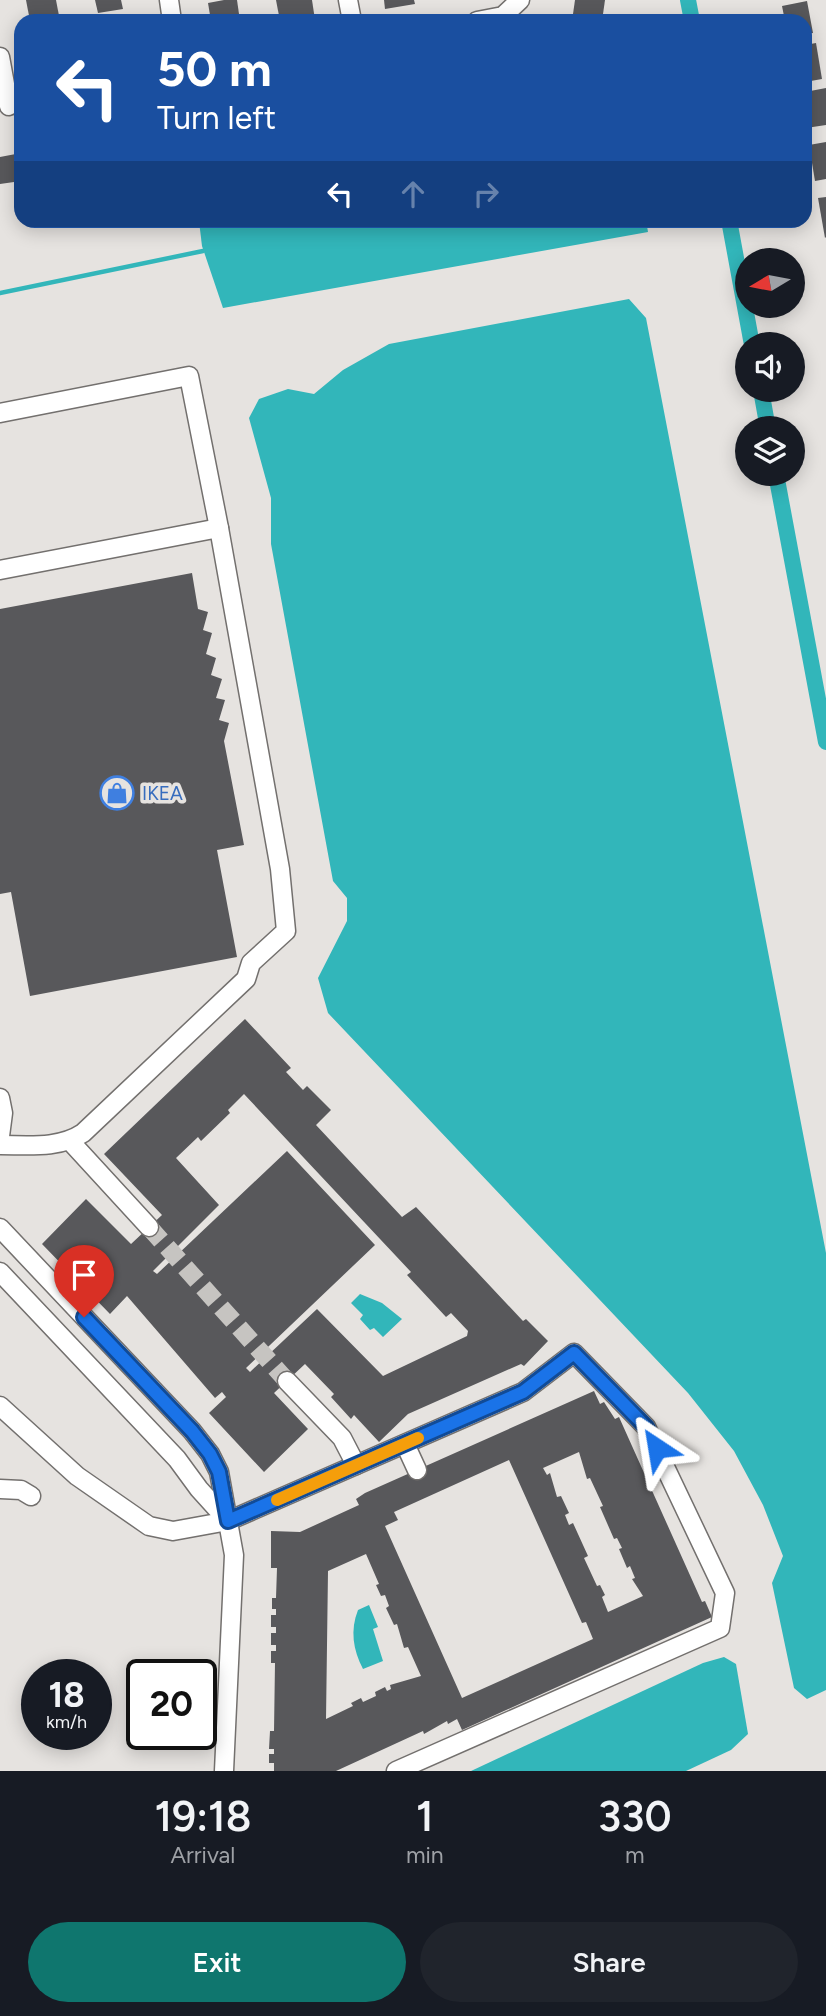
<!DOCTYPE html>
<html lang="en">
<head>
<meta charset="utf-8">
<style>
	:root { --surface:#171b24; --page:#20242c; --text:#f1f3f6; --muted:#9ea1a6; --accent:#0f766e }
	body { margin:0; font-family:Figtree,sans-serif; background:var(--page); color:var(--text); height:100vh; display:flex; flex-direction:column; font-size:26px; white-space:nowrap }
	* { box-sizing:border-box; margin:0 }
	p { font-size:23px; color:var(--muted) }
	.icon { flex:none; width:38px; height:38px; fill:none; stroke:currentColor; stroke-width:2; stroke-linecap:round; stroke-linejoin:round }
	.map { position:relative; height:1771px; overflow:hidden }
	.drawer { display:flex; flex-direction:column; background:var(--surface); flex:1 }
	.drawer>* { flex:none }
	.guide { position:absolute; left:14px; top:14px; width:798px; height:214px; border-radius:21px; box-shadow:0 4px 18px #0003; background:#1a4fa0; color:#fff; overflow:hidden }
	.needle { width:46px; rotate:260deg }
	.controls { position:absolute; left:735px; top:248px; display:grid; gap:14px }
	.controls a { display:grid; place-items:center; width:70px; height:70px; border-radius:50%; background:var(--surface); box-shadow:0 4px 18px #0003; font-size:35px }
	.speed { position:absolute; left:21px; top:1659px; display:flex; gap:14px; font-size:35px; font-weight:700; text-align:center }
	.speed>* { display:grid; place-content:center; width:91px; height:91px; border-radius:50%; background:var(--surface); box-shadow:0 4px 18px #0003; line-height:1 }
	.speed small { font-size:18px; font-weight:400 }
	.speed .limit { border:4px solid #111; border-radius:10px; background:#fff; color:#111 }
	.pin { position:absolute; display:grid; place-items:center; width:60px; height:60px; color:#fff; margin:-72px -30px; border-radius:50% 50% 50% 0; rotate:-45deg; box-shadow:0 0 7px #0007 }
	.pin .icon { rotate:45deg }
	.me { position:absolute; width:77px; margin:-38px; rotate:327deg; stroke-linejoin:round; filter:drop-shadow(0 0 5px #0008) }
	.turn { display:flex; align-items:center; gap:24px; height:147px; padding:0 28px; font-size:32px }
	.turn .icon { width:91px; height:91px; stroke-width:2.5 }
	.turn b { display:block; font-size:49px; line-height:60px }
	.lanes { display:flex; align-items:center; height:66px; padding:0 28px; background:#0003; justify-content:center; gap:35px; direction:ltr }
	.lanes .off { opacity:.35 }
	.eta { display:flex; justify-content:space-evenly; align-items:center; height:119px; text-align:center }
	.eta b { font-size:42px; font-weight:600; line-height:49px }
	.action { display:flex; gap:14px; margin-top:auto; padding:14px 28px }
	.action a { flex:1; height:80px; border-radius:42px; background:var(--accent); color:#fff; font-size:28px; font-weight:600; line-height:80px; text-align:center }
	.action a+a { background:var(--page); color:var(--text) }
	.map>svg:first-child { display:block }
	.water { fill:#32b6ba }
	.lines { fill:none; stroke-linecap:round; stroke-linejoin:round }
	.stream { stroke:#32b6ba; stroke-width:4.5 }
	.canal { stroke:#32b6ba; stroke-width:16 }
	.building { fill:#58585b; fill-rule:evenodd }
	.minor-tunnel { stroke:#c6c4c1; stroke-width:18; stroke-dasharray:18 9; stroke-linecap:butt }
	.minor-casing { stroke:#73706e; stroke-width:21 }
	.minor { stroke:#fff; stroke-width:18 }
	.route-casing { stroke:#114b97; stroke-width:18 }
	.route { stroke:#1a73e8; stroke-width:12 }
	.slow { stroke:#f59e0b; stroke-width:12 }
	.labels { text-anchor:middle; stroke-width:7; stroke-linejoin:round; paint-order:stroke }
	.shop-label { font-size:19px; fill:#366cbe; stroke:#e6e3e0; text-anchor:start }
</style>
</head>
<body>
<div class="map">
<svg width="826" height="1771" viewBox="0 0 826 1771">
	<rect width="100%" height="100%" fill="#e6e3e0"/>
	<!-- water -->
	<g class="water">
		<polygon points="646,220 648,232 223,308 202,246 199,221"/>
		<polygon points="629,299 646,318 826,1253 826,1690 807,1699 794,1688 772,1583 783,1556 763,1505 734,1451 688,1393 328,1013 318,978 347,921 347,898 333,881 271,544 271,498 249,418 259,399 288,389 314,394 343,370 389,344"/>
		<polygon points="360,1294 382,1303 402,1319 383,1337 374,1328 370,1330 360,1319 363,1315 351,1303"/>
		<path d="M369,1605l9,22 -5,2 10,32 -20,8c-10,-19 -13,-39 -5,-59z"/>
		<polygon points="724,1657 736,1664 748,1734 731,1750 686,1771 471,1771 703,1663"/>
	</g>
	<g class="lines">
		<!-- stream -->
		<polyline class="stream" points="0,293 203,251"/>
		<!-- canal -->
		<g class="canal">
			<polyline points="688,0 692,21"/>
			<polyline points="729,220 752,345"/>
			<polyline points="761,390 768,429"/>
			<polyline points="776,474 826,742"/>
		</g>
	</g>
	<!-- building -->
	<g class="building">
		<polygon points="26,0 56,0 60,21 30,21"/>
		<polygon points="95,0 121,0 123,9 98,13"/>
		<polygon points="224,0 237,0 240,21 211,21 208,3"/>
		<polygon points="276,0 312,0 315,20 280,21"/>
		<polygon points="384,0 414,0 415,4 385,9"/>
		<polygon points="575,0 605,0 602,21 572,21"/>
		<polygon points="807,1 813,33 805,34 805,21 785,21 782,6"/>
		<polygon points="816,43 822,79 805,82 805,45"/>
		<polygon points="826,88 826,125 806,128 805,92"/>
		<polygon points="826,142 826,179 815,181 809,145"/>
		<polygon points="21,153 21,181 0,184 0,157"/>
		<polygon points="826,197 826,237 825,238 818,198"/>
		<polygon points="192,573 198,609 208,612 203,630 212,633 206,654 216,658 211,675 222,679 216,698 225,700 219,720 229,723 224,741 244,845 217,850 237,957 30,996 11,892 0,894 0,609"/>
		<path d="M245,1019l46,49 -5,4 17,18 4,-4 24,24 -15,15 86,92 14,-10 107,114 3,-2 22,22 -24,25 -3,-2 -113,50 -29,28 -25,-27 -3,4 -20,-22 3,-3 -29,-30 -31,29 34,36 -44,43 -55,-59 17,-16 -4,-5 -7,6 -88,-102 -17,18 -68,-70 44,-45 45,45 31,-29 -58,-61zM244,1094l167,178 -4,3 39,42 5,-4 17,18 -1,5 -84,40 -66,-67 -67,63 -4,-4 129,-123 -88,-94 -130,123 -4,-3 66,-66 -43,-47 22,-21 3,4 29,-28 -2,-3z"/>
		<path d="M594,1391l6,13 4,-2 11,17 4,-2 83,185 3,-1 7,16 -250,113 -5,-11 -9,5 -1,-3 -23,13 -1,-3 -87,40h-62v-8h-5v-9h5v-5h-5l1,-18h4l1,-68h-4v-12h5v-6h-5v-12h5v-6h-5v-12h5v-6h-4v-11h4l1,-30h-6v-37l29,1 59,-27 -3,-6 9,-6zM579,1452l8,27 3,-1 13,28 -3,1 14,32 3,-1 5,10 -3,1 8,19 3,-2 5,12 -3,1 11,17 -35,16 -6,-15 3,-2 -5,-10 -3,1 -13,-28 4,-2 -15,-33 -4,2 -4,-10 4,-2 -8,-17 -4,1 -7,-24 -3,2 -4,-7zM509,1460l73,163 4,-1 7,17 -131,59 -77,-172 13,-6 -4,-8zM366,1554l13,30 -3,1 5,11 4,-1 4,11 -3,2 8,17 3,-1 7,24 4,-1 13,29 -31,9 1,4 -4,2 -2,-4 -10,5 1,4 -13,6 -2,-4 -10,5 2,3 -27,13 2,-148z"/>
	</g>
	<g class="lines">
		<!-- minor-tunnel -->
		<polyline class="minor-tunnel" points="149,1227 287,1381"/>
		<defs>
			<g id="minor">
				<polyline points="169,0 172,21"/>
				<polyline points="348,0 352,21"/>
				<polyline points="477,21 503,16 520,0"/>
				<polyline points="0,57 9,106"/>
				<path d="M0,413l189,-37 30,152 61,341 6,62 -35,32 -5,16 -163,154c-24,16 -55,12 -83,12"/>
				<polyline points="0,570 219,528"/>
				<polyline points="0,1098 3,1113 0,1136"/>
				<polyline points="70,1141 149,1227"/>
				<polyline points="0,1228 192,1431 210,1454 219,1472 234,1555 224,1771"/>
				<polyline points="0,1272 177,1459 199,1489 228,1521"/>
				<polyline points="287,1381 342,1438 356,1465"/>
				<polyline points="0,1406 77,1476 149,1526 173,1531 228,1521 523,1392 574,1353 646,1427 725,1593 720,1628 396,1771"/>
				<polyline points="405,1444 417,1470"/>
				<polyline points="0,1489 21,1490 31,1496"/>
			</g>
		</defs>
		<!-- minor casing -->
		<use href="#minor" class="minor-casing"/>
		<!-- minor -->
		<use href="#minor" class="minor"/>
	</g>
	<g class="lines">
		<defs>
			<polyline id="route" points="84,1317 192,1431 210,1454 219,1472 228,1521 523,1392 574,1353 646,1427 657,1448"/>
		</defs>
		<!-- route casing -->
		<use href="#route" class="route-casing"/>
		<!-- route -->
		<use href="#route" class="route"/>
		<!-- slow -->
		<polyline class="slow" points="277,1500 418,1438"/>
	</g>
	<!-- icons -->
	<defs>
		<symbol id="shop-ring" viewBox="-11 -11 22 22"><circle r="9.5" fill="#e6e3e0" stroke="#3f7fe0" stroke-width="1.5"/><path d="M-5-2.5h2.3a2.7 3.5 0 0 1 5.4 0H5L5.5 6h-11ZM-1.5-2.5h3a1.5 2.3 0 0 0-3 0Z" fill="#3f7fe0"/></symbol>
	</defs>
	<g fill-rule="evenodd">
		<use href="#shop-ring" x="98" y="774" width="38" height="38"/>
	</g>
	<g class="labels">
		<!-- shop labels -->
		<g class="shop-label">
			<text x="142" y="800">IKEA</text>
		</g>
	</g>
</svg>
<div class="controls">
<a><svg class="needle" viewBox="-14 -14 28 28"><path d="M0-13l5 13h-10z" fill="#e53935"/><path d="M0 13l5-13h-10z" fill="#9ea1a6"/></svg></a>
<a><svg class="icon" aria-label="sound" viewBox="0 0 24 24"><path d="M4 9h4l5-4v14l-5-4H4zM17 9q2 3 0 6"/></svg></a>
<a><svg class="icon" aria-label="layers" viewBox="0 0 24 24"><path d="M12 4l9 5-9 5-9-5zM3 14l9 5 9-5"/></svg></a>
</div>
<div class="speed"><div>18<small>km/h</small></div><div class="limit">20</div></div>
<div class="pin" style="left:84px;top:1317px;background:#d93025"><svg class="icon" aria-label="arrive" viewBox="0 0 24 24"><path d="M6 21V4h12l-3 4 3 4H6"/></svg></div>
<svg class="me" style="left:657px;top:1448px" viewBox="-20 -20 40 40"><path d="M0-17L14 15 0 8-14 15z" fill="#1a73e8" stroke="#fff" stroke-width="4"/></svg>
<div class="guide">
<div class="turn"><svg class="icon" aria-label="left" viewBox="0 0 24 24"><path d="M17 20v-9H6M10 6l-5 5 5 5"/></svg><div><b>50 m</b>Turn left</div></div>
<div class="lanes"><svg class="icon" aria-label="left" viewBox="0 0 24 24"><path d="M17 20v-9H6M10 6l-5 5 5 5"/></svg><svg class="icon off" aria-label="ahead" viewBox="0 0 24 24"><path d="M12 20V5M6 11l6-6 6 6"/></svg><svg class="icon off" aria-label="right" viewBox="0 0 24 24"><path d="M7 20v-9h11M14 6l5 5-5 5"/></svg></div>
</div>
</div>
<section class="drawer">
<div class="eta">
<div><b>19:18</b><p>Arrival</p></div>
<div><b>1</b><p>min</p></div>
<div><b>330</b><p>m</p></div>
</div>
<div class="action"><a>Exit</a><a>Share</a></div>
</section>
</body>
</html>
